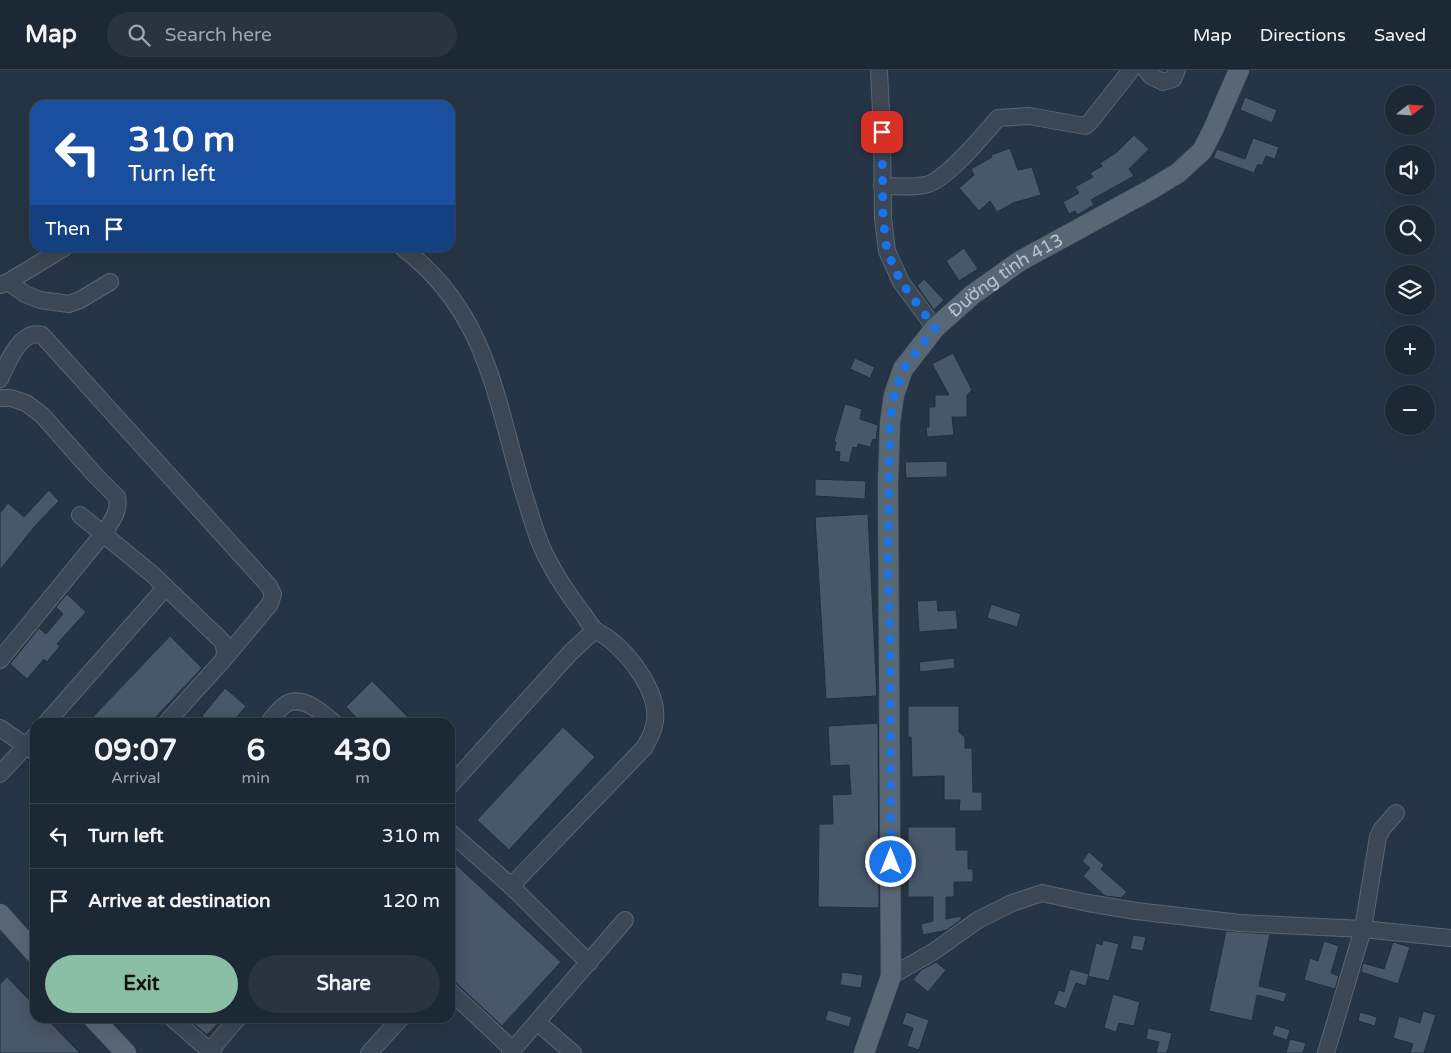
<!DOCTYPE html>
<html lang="en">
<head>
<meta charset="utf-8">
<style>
	:root { --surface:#1c2834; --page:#293440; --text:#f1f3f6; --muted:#a0a6ac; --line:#3a444f; --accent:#8abfa5 }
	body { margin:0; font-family:"Varela Round",sans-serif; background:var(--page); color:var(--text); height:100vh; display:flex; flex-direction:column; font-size:19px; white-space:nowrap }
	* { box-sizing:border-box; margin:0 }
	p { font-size:16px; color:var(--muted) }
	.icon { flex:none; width:28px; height:28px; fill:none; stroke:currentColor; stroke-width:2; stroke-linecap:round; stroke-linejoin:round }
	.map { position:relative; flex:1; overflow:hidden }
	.sheet { position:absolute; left:30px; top:648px; width:425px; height:305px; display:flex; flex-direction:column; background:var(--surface); border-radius:15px; box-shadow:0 5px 20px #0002,0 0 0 1px var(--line) }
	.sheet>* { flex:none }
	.hud { position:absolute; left:30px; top:30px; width:425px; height:152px; border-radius:15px; box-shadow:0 5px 20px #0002,0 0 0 1px var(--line); background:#1a4fa0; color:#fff; overflow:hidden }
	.needle { width:32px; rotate:73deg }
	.controls { position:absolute; left:1385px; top:15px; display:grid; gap:10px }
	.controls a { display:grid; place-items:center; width:50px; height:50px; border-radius:50%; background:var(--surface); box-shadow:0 5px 20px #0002,0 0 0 1px var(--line); font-size:25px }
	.pin { position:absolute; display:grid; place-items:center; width:42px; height:42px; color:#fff; margin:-21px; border-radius:10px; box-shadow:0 2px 8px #0006 }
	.me { position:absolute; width:55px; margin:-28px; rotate:0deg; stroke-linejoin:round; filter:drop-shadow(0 0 4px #0008) }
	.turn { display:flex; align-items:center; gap:18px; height:105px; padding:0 15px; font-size:22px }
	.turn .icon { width:65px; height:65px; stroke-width:2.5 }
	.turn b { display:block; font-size:35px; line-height:42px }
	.then { display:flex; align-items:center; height:48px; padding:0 15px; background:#0003; gap:10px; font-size:19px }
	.eta { display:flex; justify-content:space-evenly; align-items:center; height:85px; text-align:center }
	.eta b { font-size:30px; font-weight:700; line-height:35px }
	.primary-button { display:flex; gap:10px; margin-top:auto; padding:10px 15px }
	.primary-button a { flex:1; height:58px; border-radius:30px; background:var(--accent); color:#111; font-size:20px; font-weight:700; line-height:58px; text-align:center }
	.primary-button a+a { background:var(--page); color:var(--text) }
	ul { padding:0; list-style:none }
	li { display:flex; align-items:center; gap:15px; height:65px; padding:0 15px; border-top:1px solid var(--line) }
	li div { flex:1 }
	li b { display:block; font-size:19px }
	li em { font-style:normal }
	header { display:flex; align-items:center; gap:30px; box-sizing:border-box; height:70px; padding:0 25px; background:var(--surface); border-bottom:1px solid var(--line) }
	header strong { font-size:24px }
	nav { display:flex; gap:28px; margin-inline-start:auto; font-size:18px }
	.search { width:350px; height:45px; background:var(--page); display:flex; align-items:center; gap:12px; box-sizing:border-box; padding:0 18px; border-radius:28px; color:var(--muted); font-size:19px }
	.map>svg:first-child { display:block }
	.building { fill:#485769; stroke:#212e3c }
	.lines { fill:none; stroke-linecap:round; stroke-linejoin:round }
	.minor-casing { stroke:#596572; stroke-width:18 }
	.major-casing { stroke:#44505e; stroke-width:21 }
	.minor { stroke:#3b4755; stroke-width:16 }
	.major { stroke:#596674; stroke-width:20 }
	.route { stroke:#1a73e8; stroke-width:9; stroke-dasharray:0 16.2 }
	.labels { text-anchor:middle; stroke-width:4; stroke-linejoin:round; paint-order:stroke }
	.street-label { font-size:18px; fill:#b9c2ce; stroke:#1f2b3a }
</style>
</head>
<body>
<header>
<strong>Map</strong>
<div class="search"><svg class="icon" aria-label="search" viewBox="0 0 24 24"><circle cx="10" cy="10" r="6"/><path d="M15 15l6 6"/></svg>Search here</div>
<nav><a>Map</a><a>Directions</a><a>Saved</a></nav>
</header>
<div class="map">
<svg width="1451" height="983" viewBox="0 0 1451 983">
	<rect width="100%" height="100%" fill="#263545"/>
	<!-- building -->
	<g class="building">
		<polygon points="1245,27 1277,40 1272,53 1240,40"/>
		<polygon points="1134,65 1149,79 1129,99 1134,106 1091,130 1094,135 1077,145 1075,141 1069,144 1063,132 1079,123 1075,117 1093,107 1090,103 1102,96 1100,93 1117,82"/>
		<polygon points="1253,68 1279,77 1275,89 1266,86 1262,96 1258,94 1254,103 1213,88 1217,79 1245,89"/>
		<polygon points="1010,78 1018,100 1032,97 1041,125 1013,133 997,142 990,131 979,141 959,118 974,105 971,99 992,87 991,85"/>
		<polygon points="964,178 978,199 959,211 946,191"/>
		<polygon points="924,209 944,230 934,240 917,216"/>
		<polygon points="953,283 972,320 967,325 967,347 952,347 954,365 927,367 926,357 929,357 929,337 935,337 935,325 949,325 932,294"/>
		<polygon points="855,288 875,297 870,308 850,299"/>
		<polygon points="845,334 862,339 860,349 878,355 876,370 873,369 870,377 858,374 857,378 853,377 849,393 839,391 840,382 834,381 836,372 834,371"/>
		<polygon points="947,391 947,407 906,408 905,392"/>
		<polygon points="815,409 866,411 865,429 815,426"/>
		<polygon points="49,420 59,431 35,456 0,500 0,443 8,433 24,447"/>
		<polygon points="868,444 877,626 826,629 815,447"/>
		<polygon points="67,524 86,542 57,574 60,576 47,592 44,589 27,609 10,594 39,558 46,564 63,544 56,537"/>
		<polygon points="937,530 938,541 956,540 958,559 919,562 917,531"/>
		<polygon points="991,534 1021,544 1017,557 987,548"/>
		<polygon points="170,566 202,598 151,652 88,652"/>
		<polygon points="954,588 955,598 920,602 919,592"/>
		<polygon points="372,611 413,652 361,652 346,637"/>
		<polygon points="225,618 246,636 233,652 209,652 202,646"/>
		<polygon points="908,636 959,636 959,662 965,667 965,678 972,678 973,722 982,722 982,741 959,741 960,730 944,730 944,706 912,707 911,667 908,667"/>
		<polygon points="878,653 879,838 818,837 819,754 833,754 832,725 851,724 849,695 830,696 828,656"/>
		<polygon points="563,657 595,687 509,780 477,750"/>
		<polygon points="908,757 956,757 956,780 968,780 968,799 973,799 973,812 954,812 954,827 946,827 946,849 961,846 961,850 947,860 923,865 921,854 933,851 933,827 908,827"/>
		<polygon points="1089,782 1104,795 1101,799 1127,822 1121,828 1105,826 1083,806 1090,798 1082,791"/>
		<polygon points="450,789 561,892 502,956 450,907"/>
		<polygon points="1226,861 1270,864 1259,916 1287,923 1284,932 1257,925 1252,951 1209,941"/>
		<polygon points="1133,865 1146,867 1143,881 1130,879"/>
		<polygon points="1103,870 1119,874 1109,911 1088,906 1096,873 1102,875"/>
		<polygon points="1324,871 1339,876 1331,903 1339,906 1335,919 1304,910 1310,888 1318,891"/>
		<polygon points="1393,872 1410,877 1398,914 1361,902 1363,893 1384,899"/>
		<polygon points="936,892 946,900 928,922 913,910 921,900"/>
		<polygon points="1070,899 1089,904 1086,916 1076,913 1066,939 1053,934 1059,920 1064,922"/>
		<polygon points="842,902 863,905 861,918 840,915"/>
		<polygon points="7,907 35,936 35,948 46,948 80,983 0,983 0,914"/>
		<polygon points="1113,924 1140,932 1134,956 1119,953 1116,962 1104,958"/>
		<polygon points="828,940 852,947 849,957 825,950"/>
		<polygon points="1423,941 1436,945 1424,983 1410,983 1413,974 1393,968 1399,946 1420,953"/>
		<polygon points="906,942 929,950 919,980 907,976 913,958 902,954"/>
		<polygon points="1360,942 1377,947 1375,956 1358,951"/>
		<polygon points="187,948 223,948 207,965"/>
		<polygon points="1275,955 1290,960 1287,970 1272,965"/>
		<polygon points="1148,958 1172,963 1167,983 1156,983 1159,972 1146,969"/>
		<polygon points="1290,969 1306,973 1303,983 1286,983"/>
	</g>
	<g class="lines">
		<defs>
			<g id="minor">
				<polyline points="879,0 882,62 883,148 887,181 901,212 935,258"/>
				<polyline points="1146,0 1151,6 1163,12 1173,9 1177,0"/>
				<path d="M882,116c14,0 29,2 43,-1 21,-4 58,-50 73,-67l31,-2 56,10 5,-4 41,-52"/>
				<path d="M403,178c85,65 92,150 121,246 7,21 12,44 23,64 10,20 23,39 37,57 3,5 7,11 11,15 4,3 9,5 13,8 22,17 51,54 47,83 -1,9 -6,19 -11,27l-133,138"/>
				<polyline points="8,212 25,224 40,230 69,234 80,230 110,212"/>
				<polyline points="0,215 8,212 64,178"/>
				<path d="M0,309c7,-15 20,-50 42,-44l227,251 4,8 -3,10 -46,55 -57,63"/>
				<path d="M0,328h11l15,5 16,12 53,60 22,22c3,15 -6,25 -14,37l-103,126"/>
				<polyline points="80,445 152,504 223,572 225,581 224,589"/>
				<polyline points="47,652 165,518"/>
				<path d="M269,652c5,-6 12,-16 19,-19 16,-7 35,10 45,19"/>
				<polyline points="0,658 35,682"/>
				<polyline points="0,704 35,666"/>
				<polyline points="450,716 571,582 595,560"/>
				<polyline points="450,762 511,816 589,893"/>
				<polyline points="891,906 933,882 978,850 1012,833 1042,823 1088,833 1136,841 1240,853 1363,859 1451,868"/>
				<polyline points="450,921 513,980"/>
				<polyline points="172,948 212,983"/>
				<polyline points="537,952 573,983"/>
				<polyline points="213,983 214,976 238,948"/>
				<polyline points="369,983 401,948"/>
				<polyline points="510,983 625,850"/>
				<polyline points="1326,983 1363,859 1378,767 1382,759 1396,743"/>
			</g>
			<g id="major">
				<polyline points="0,844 35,883"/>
				<polyline points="93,948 126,983"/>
				<path id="s1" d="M864,983l27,-77 -3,-493 2,-60 4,-28 9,-26 32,-41 37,-33 48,-34 130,-71 28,-17 24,-22 11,-21 26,-60"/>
			</g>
		</defs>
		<!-- minor casing -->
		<use href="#minor" class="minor-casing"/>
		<!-- major casing -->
		<use href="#major" class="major-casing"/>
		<!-- minor -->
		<use href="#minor" class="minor"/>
		<!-- major -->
		<use href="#major" class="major"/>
	</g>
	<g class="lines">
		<!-- route -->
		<polyline class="route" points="882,62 883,148 887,181 901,212 935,258 903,299 894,325 890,353 888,498 890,582 891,792"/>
	</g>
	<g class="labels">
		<!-- street labels -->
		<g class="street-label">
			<text dy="6" stroke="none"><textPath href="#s1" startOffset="831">Đường tỉnh 413</textPath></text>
		</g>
	</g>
</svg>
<div class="controls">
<a><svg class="needle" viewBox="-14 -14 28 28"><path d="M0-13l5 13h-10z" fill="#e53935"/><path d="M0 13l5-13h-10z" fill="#a0a6ac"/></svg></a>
<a><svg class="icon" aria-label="sound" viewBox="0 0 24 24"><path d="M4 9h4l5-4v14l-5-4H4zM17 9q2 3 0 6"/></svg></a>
<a><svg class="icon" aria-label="search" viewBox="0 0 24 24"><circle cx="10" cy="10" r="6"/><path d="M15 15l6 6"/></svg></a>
<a><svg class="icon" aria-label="layers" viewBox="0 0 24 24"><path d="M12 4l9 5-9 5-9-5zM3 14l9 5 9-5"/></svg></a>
<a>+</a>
<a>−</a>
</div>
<div class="pin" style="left:882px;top:62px;background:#d93025"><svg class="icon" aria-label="arrive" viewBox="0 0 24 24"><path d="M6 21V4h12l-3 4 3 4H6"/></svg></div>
<svg class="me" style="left:891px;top:792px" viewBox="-20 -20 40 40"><circle r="17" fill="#1a73e8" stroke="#fff" stroke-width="3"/><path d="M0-11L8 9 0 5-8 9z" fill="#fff"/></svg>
<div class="hud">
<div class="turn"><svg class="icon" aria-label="left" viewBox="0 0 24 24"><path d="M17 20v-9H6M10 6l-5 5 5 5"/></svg><div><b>310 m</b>Turn left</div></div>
<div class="then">Then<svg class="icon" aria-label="arrive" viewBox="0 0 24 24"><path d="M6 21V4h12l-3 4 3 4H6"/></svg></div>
</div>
<section class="sheet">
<div class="eta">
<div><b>09:07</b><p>Arrival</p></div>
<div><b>6</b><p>min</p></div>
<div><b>430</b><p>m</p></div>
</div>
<ul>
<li><svg class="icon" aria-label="left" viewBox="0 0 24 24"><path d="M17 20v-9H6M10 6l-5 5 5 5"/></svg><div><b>Turn left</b></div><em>310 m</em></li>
<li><svg class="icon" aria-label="arrive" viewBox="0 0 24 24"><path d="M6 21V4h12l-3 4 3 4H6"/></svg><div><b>Arrive at destination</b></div><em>120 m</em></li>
</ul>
<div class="primary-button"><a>Exit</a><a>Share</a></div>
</section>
</div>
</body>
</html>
